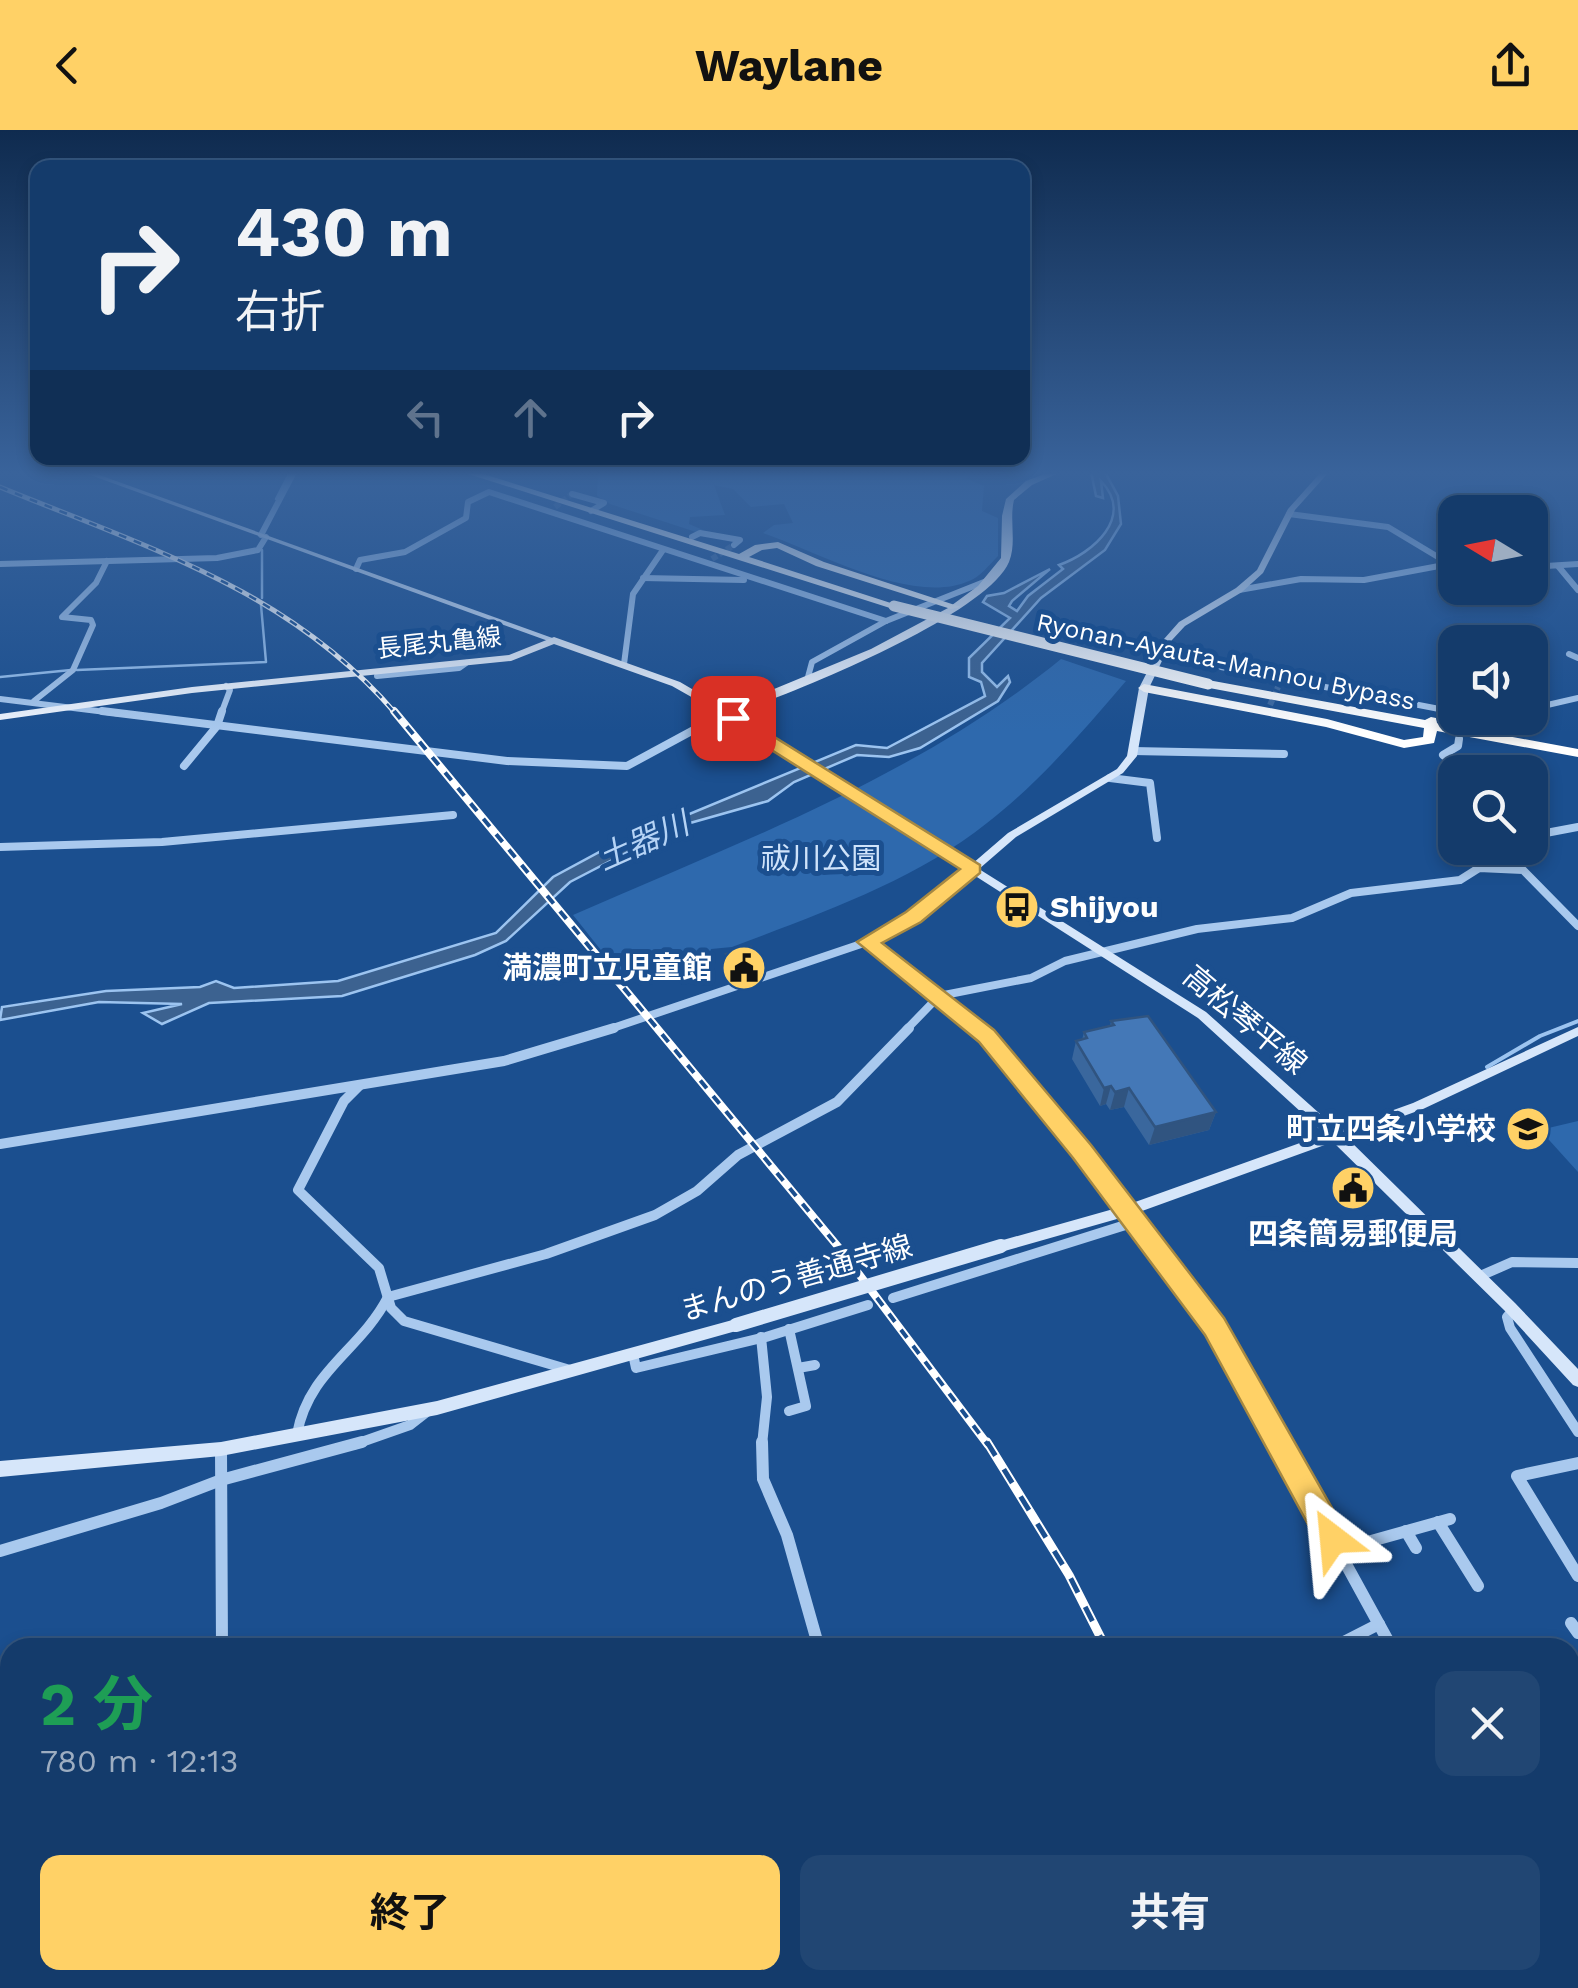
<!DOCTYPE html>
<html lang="ja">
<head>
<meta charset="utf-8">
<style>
	:root { --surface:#143b6b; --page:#214673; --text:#f1f3f6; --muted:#9dadc1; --line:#33557e; --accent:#ffd166 }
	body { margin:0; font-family:"Work Sans","Noto Sans JP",sans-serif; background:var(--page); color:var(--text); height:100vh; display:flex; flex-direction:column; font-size:38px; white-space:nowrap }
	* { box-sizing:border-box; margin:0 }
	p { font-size:32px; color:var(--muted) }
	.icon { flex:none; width:55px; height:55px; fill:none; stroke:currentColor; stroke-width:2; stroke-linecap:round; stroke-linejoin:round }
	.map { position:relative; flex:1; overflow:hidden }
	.drawer { position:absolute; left:0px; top:1508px; width:1580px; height:352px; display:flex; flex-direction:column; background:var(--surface); border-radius:30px 30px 0 0; box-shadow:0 5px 15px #0003,0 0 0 2px var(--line) }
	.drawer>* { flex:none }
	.banner { position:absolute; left:30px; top:30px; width:1000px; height:305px; border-radius:20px; box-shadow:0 5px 15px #0003,0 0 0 2px var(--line); background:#143b6b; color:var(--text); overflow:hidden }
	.needle { width:65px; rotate:280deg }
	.controls { position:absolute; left:1438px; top:365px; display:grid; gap:20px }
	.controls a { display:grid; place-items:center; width:110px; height:110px; border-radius:20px; background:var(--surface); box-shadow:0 5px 15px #0003,0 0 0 2px var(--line); font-size:50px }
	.pin { position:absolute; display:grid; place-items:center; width:85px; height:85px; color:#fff; margin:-42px; border-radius:20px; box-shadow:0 5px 15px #0006 }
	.me { position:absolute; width:110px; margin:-55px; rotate:331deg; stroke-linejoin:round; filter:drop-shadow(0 0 8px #0008) }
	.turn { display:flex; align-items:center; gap:35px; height:210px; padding:0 40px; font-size:45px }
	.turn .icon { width:130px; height:130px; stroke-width:2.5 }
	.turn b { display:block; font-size:70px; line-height:85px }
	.lanes { display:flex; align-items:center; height:95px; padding:0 40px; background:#0003; justify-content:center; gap:50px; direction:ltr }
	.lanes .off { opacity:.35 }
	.round { display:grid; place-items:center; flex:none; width:105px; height:105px; border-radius:20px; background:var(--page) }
	.overview { display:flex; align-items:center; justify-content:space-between; height:170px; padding:0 40px }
	h1 { font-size:60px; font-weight:700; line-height:75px; color:#1e9e55 }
	.cta { display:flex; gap:20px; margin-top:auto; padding:20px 40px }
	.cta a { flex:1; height:115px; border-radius:20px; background:var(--accent); color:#111; font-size:40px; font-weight:700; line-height:115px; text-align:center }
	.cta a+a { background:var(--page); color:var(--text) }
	header { display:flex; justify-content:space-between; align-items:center; height:130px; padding:0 40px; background:var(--accent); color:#111; font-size:45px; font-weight:700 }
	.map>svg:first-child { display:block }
	.green { fill:#2e69ad }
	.water { fill:#3c6290; stroke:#9cc4f0; stroke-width:2.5 }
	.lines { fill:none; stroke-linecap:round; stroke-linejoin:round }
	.stream-far1 { stroke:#9cc4f0; stroke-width:2.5 }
	.stream { stroke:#9cc4f0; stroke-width:4 }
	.street-tunnel-far1 { stroke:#3d69a0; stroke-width:6; stroke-dasharray:6 2.5; stroke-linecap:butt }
	.street-tunnel { stroke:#3d69a0; stroke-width:8; stroke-dasharray:8 4; stroke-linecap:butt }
	.street-far3 { stroke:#a9c9ee; stroke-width:6 }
	.street-far2 { stroke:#a9c9ee; stroke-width:8 }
	.street-far1 { stroke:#a9c9ee; stroke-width:10 }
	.street { stroke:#a9c9ee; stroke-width:12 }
	.secondary { fill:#d6e6fa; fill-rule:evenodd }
	.primary { fill:#f0f6ff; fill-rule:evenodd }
	.highway { fill:#fff; fill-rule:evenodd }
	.rail-far2-casing { stroke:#fff; stroke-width:5 }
	.rail-far1-casing { stroke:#fff; stroke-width:8 }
	.rail-casing { stroke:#fff; stroke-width:9 }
	.rail-far2 { stroke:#1b4f8f; stroke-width:2.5; stroke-dasharray:8; stroke-linecap:butt }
	.rail-far1 { stroke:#1b4f8f; stroke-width:4; stroke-dasharray:10; stroke-linecap:butt }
	.rail { stroke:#1b4f8f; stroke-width:5; stroke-dasharray:16; stroke-linecap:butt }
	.secondary-bridge { stroke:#d6e6fa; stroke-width:14 }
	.highway-bridge { stroke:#fff; stroke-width:11 }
	.wall { fill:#3a679d }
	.shaded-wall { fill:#305480 }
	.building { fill:#4478b7; stroke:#305480; stroke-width:2.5 }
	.route { fill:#ffd166; stroke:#a68842; stroke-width:2.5 }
	.labels { text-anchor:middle; stroke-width:10; stroke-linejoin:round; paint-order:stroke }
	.far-street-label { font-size:25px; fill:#fff; stroke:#1b4f8f }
	.park-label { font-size:30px; fill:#cfe3fa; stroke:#1b4f8f }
	.poi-label { font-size:30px; font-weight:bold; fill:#fff; stroke:#1b4f8f; text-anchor:end }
	.street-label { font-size:30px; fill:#fff; stroke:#1b4f8f }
	.water-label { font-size:32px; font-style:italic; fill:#b5d3f5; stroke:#1b4f8f }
</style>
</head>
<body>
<header><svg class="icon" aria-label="back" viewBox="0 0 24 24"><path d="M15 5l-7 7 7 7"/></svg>Waylane<svg class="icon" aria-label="share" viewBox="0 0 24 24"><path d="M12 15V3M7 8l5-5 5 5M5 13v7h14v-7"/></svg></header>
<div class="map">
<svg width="1578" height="1858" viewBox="0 0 1578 1858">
	<rect width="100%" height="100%" fill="#1b4f8f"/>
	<!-- green -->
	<g class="green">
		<path d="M580,342h399l-14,6 19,8 -2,25 16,7v38c-9,9 -18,21 -29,25 -56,25 -151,-29 -206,-48l11,-8 19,-2 -9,-19 -33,3 -18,-18 -19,-4 11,30 -35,2 -1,7 14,6 -7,2 -86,-28 -13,-8 1,-23z"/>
		<path d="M1061,529l65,22c-42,49 -87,102 -139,142 -73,58 -168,91 -255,124l-21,2 -2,7c-92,26 -75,35 -136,-41 170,-75 342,-137 488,-256z"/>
		<polygon points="1578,991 1578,1042 1540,1000"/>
	</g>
	<!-- water -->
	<path class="water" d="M1091,342h14l13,24 3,28 -16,26 -64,48 -59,65v9l15,15 11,-11 2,6 -12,19 -78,47 -31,9 -32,-2 -63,27 -26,19 -92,26 -106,55 -64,59 -31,14 -133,41 -133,7 -47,21 -19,-11 39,-9 -83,-2 -99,18 2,-13 104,-16 94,-4 16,-6 18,7 104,-7 158,-48 57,-56 52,-28 251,-104 31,3 98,-52 -4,-14 -12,-5v-19l41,-40 -27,-16 4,-6 17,-3 46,-24 -38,32 -3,5 8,5 11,-15 35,-27 -4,-4c34,-12 76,-48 42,-84l2,17 -7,-2z"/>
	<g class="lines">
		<!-- stream-far1 -->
		<g class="stream-far1">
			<polyline points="276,369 290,342"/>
			<polyline points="262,420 262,468"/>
			<polyline points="77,540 266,532 261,475"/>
			<polyline points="0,547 71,540"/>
		</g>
		<!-- stream -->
		<polyline class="stream" points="1487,937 1540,906 1578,891"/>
		<!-- street-tunnel-far1 -->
		<g class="street-tunnel-far1">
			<polyline points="555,377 572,364"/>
			<polyline points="712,429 734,415"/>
			<polyline points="1270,575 1278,557"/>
		</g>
		<!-- street-tunnel -->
		<polyline class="street-tunnel" points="1459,589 1459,607"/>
		<!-- street-far3 -->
		<g class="street-far3">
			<polyline points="572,364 604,373 591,381"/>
			<polyline points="1289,384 1388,397 1448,433"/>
			<polyline points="261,405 294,342"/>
			<polyline points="692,407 700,403 740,410 734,415"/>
			<polyline points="0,434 217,428 258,420 266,407"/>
			<polyline points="1558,436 1578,460"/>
			<polyline points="1530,437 1578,434"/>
			<polyline points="356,439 360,430 405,422 466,388 468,372 489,362 886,491"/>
			<polyline points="643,448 744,450"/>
			<polyline points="1239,460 1301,449 1364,450 1455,433"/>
			<polyline points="1569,524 1578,528"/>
			<polyline points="624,534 633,464 663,420"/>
			<polyline points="1221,537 1455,582"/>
			<polyline points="377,546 459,538 466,533"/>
			<polyline points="808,547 812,532 886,491 989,450"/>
			<polyline points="0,569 122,584"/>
			<polyline points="34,571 73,540 93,495 91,490 62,487 96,453 107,431"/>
			<polyline points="1530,579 1578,568"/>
			<polyline points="221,584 230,560 226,556"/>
		</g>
		<!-- street-far2 -->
		<g class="street-far2">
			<polyline points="102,581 507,631 627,636 725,583"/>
			<polyline points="1459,609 1458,616 1443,625 1463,642"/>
			<polyline points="1133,621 1284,624"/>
			<polyline points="184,636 217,596 222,581"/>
			<polyline points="1110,648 1150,653 1157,708"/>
			<polyline points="1530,695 1543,704"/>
			<polyline points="1530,706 1578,697"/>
			<polyline points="0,717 162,712 453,685"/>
			<polyline points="1474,718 1461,720 1479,738"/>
			<polyline points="867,812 979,900"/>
			<polyline points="607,900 867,812 913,787 973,739"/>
			<polyline points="906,900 939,866 1031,848 1065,831 1197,799 1292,788 1351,763 1460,750 1479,738 1523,740 1578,796"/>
		</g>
		<!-- street-far1 -->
		<g class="street-far1">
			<polyline points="976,898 1082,1021 1215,1196 1280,1315"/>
			<polyline points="360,955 344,971 298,1060 379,1138 391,1178 404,1191 570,1240"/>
			<polyline points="0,1014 504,931 614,898"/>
			<polyline points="1480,1146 1512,1132 1578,1133"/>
			<polyline points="893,1168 1135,1092"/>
			<polyline points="1513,1180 1507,1187 1510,1198 1578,1302"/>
			<polyline points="789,1199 806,1276 789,1281"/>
			<polyline points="761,1207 767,1267 762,1315"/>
			<polyline points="633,1224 636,1238 766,1207 868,1175"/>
			<polyline points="798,1238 815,1235"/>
			<path d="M297,1304c12,-64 63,-83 91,-137l158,-43 109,-39 42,-24 41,-36 99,-53 72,-74"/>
			<polyline points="353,1315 410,1295 428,1281"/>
		</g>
		<!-- street -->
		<g class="street">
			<polyline points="762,1312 763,1349 787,1405 819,1518"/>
			<polyline points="1279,1312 1392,1518"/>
			<polyline points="221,1319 222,1518"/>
			<polyline points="1578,1333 1517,1346 1578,1446"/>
			<polyline points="1438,1392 1478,1456"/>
			<polyline points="1406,1401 1416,1418"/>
			<polyline points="1339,1420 1450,1389"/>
			<polyline points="0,1421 161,1373 221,1350 362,1312"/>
			<polyline points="1571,1493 1578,1503"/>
			<polyline points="1332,1518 1379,1494"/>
			<polyline points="1570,1638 1578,1633"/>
			<polyline points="0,1693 10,1689"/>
			<polyline points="1570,1806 1578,1817"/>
			<polyline points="562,1850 563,1858"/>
			<polyline points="936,1850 939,1858"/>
			<polyline points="1324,1850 1327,1858"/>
			<polyline points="54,1858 55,1850"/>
		</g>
		<!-- secondary -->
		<g class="secondary">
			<polygon points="82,342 91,342 558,510 551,512"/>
			<polygon points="1321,342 1329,342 1295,380 1263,443 1242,462 1185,496 1172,510 1149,558 1137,626 1123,643 1016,707 979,739 1206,882 1338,1000 1413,973 1578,897 1578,906 1423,979 1346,1007 1515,1173 1578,1239 1578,1257 1573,1255 1505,1181 1333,1012 1131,1085 1001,1122 996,1120 994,1116 996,1112 1124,1076 1325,1004 1198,888 720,583 725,580 728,581 972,734 1008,703 1117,639 1127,626 1139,558 1164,509 1179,492 1236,458 1257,440 1288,379"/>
			<polygon points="736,1189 741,1190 743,1195 741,1200 736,1201 437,1285 221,1326 0,1347 0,1331 221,1312 437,1271"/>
		</g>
		<!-- primary -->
		<path class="primary" d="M1050,342h11l-29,13 -18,15c-5,20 3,42 -5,62 -24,55 -224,135 -284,154l-53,-30 -118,-42 -43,17 -319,32 -192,27v-6l192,-27 317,-32 45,-18 126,45 46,27 145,-60 77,-41 30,-22 23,-28 1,-42 4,-17 20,-18z"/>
		<!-- highway -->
		<g class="highway">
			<polygon points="462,342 477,342 739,424 755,415 778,412 824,432 961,477 951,479 816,436 777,418 762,420 749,427 900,476 890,478"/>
			<polygon points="1208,550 1425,590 1431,587 1436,588 1437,593 1578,619 1578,627 1437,601 1434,613 1404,618 1326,597 1144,562 1138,558 1144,554 1327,589 1404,610 1423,607 1424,598 1204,557 1202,554"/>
		</g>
		<defs>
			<path id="rail-far2" d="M0,357c146,60 290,103 396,227"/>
			<polyline id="rail-far1" points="394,581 840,1119 988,1315"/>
			<g id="rail">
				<polyline points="987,1312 1069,1445 1106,1518"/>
				<polyline points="1242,1850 1245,1858"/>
			</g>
		</defs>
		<!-- rail-far2 casing -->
		<use href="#rail-far2" class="rail-far2-casing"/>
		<!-- rail-far1 casing -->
		<use href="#rail-far1" class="rail-far1-casing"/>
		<!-- rail casing -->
		<use href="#rail" class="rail-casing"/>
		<!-- rail-far2 -->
		<use href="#rail-far2" class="rail-far2"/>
		<!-- rail-far1 -->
		<use href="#rail-far1" class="rail-far1"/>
		<!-- rail -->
		<use href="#rail" class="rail"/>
		<!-- secondary-bridge -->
		<polyline class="secondary-bridge" points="736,1195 1001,1116"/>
		<!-- highway-bridge -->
		<polyline class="highway-bridge" points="894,476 1208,554"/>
	</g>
	<!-- wall -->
	<g class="wall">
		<polygon points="726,824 760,840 736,848 727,833"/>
		<polygon points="1111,891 1216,982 1209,1000 1149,1015 1124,977 1110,980 1106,974 1100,976 1072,929 1076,911 1082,910 1084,902 1110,896"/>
	</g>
	<!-- shaded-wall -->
	<g class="shaded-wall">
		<polygon points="759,831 760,840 736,848 735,839"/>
		<polygon points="1111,956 1106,974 1100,976 1104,958"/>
		<polygon points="1129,958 1124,977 1110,980 1115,962"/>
		<polygon points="1216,982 1209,1000 1149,1015 1155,997"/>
	</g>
	<!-- building -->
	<g class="building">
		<polygon points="751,817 759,831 735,839 726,824"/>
		<polygon points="1148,886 1216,982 1155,997 1129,958 1115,962 1111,956 1104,958 1076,911 1087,908 1084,902 1114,895 1111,891"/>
	</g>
	<!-- sky -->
	<linearGradient id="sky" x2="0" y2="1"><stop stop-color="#0f2b4f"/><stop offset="0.57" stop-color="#39639b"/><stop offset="1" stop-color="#39639b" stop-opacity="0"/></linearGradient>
	<rect width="1578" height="602" fill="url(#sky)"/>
	<!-- route -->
	<polygon class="route" points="727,585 739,585 980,735 980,743 921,792 882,813 994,900 1091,1015 1224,1188 1344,1399 1348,1409 1344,1420 1333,1424 1322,1420 1205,1205 1073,1028 979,912 857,812 906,782 960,739 727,592"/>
	<!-- icons -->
	<defs>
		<symbol id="bus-disc" viewBox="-11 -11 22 22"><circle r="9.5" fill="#ffd166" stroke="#1b4f8f"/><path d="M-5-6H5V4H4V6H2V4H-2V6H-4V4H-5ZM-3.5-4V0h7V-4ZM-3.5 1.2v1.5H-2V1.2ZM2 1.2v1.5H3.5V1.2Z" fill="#111"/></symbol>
		<symbol id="civic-disc" viewBox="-11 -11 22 22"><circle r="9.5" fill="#ffd166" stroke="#1b4f8f"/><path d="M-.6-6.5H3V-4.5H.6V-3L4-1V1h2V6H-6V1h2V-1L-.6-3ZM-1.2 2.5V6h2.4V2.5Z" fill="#111"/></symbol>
		<symbol id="school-disc" viewBox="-11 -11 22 22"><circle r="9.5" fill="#ffd166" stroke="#1b4f8f"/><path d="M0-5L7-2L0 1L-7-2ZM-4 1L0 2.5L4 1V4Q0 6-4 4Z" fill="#111"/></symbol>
	</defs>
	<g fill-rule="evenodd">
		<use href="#bus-disc" x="992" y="752" width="50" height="50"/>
		<use href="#civic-disc" x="719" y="813" width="50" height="50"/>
		<use href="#school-disc" x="1503" y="974" width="50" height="50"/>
		<use href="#civic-disc" x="1328" y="1033" width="50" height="50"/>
	</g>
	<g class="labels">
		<!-- far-street labels -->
		<g class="far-street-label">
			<text transform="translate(439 512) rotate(-6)" y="9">長尾丸亀線</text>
			<text transform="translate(1226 531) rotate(12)" y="9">Ryonan-Ayauta-Mannou Bypass</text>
		</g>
		<!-- park labels -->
		<g class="park-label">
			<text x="821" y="739">祓川公園</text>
		</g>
		<!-- poi labels -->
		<g class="poi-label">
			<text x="1050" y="787" text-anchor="start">Shijyou</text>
			<text x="712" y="848">満濃町立児童館</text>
			<text x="1496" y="1009">町立四条小学校</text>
			<text x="1353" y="1114" text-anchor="middle">四条簡易郵便局</text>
		</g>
		<!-- street labels -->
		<g class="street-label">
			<text transform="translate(1245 890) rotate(40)" y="10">高松琴平線</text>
			<text transform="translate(796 1148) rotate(-16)" y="10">まんのう善通寺線</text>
		</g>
		<!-- water labels -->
		<g class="water-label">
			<text transform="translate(643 711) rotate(-24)" y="11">土器川</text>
		</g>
	</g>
</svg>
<div class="controls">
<a><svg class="needle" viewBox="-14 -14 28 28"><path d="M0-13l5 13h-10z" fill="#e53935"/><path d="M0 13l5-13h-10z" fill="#9dadc1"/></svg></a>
<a><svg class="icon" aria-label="sound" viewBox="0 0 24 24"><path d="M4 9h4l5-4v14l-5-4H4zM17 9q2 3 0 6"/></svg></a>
<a><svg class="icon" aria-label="search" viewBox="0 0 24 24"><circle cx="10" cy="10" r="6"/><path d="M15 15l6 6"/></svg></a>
</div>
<div class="pin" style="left:733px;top:588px;background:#d93025"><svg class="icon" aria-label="arrive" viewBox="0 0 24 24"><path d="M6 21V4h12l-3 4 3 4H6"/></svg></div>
<svg class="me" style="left:1333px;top:1409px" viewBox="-20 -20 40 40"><path d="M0-17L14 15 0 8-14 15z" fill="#ffd166" stroke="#fff" stroke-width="4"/></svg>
<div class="banner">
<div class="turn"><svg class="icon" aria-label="right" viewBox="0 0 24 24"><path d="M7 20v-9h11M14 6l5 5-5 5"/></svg><div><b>430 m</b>右折</div></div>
<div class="lanes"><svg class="icon off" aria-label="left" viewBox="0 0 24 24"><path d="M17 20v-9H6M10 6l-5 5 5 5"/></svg><svg class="icon off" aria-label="ahead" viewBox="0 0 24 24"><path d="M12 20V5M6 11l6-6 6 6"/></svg><svg class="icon" aria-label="right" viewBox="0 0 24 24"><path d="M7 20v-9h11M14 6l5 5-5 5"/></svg></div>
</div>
<section class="drawer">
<div class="overview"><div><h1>2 分</h1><p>780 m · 12:13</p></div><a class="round"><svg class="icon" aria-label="close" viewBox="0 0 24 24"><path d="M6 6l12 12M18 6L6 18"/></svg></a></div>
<div class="cta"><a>終了</a><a>共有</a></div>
</section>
</div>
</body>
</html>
